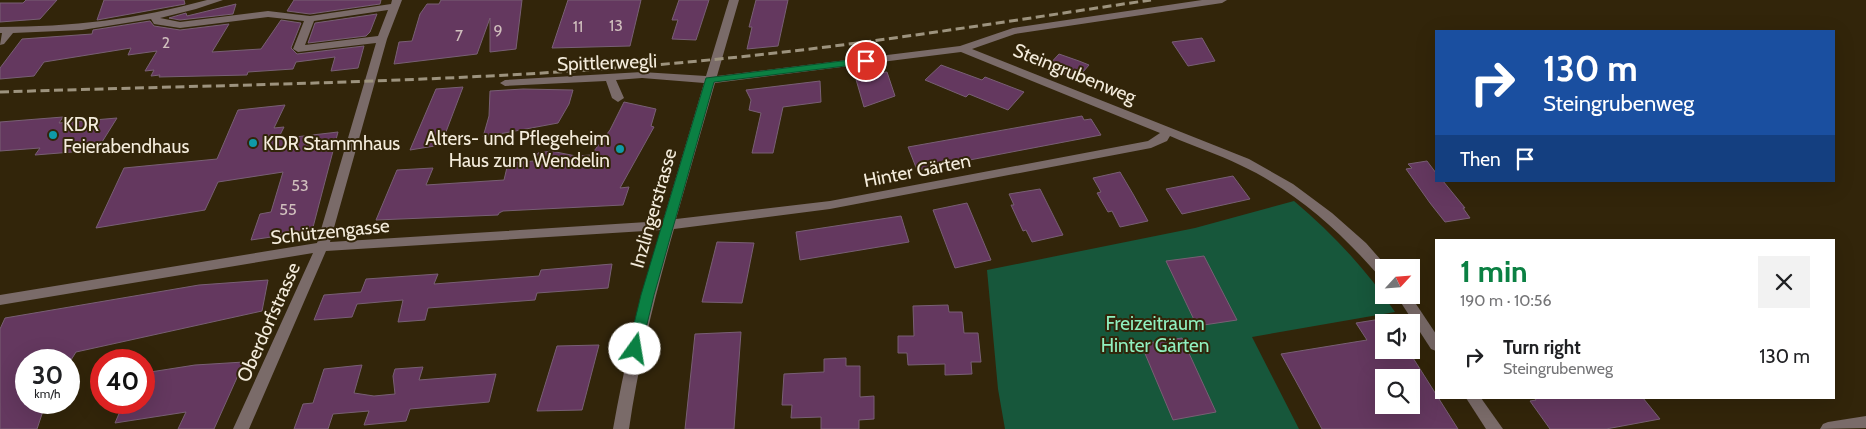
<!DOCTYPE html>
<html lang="en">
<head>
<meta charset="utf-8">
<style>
	:root { --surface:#fff; --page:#f2f2f2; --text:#202124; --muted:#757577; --accent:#0b8043 }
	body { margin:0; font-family:Cabin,sans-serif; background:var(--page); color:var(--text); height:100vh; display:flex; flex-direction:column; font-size:19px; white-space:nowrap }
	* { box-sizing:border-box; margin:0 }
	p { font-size:16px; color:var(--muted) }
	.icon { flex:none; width:28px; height:28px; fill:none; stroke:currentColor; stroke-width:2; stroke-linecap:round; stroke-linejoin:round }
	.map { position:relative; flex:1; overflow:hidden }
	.drawer { position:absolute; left:1435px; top:239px; width:400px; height:160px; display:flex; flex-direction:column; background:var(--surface); border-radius:0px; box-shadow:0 5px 20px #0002 }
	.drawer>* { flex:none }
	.hud { position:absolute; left:1435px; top:30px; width:400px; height:152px; border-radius:0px; box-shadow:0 5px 20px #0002; background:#1a4fa0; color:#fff; overflow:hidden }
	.needle { width:32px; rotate:64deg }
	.tools { position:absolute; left:1375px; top:259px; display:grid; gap:10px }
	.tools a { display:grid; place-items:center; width:45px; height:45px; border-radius:0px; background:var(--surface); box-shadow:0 5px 20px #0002; font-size:25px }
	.speed { position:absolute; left:15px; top:349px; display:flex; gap:10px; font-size:25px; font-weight:700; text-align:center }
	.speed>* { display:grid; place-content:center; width:65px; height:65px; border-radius:50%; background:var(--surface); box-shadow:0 5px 20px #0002; line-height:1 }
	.speed small { font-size:12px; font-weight:400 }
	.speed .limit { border:8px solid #d22; background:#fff; color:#111 }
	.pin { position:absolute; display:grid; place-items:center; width:42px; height:42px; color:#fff; margin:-21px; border:2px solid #fff; border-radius:50%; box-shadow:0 1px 5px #0007 }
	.me { position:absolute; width:55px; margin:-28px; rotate:13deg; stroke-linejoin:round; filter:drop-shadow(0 0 4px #0008) }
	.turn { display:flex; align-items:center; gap:18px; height:105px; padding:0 25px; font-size:22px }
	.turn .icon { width:65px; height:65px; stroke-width:2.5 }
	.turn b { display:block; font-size:35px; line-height:42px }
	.then { display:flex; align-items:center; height:48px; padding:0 25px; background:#0003; gap:10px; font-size:19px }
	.round { display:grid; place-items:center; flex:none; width:52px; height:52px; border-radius:0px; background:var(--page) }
	.overview { display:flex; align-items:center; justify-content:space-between; height:85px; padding:0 25px }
	h1 { font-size:30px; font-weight:700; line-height:38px; color:var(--accent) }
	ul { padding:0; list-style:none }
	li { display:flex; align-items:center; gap:15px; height:65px; padding:0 25px }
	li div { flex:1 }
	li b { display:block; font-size:19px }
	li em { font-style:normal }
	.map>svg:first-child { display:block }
	.green { fill:#17573b }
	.building { fill:#64385f; stroke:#785f74; fill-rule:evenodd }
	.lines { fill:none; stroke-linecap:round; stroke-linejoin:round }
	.minor { fill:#7a6b69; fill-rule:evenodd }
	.rail { stroke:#9d937e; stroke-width:3; stroke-dasharray:9 4.5; stroke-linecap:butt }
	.route { fill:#0b8043; stroke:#07532c }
	.culture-dot { fill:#0f9aa8; stroke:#32250a; stroke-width:2 }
	.labels { text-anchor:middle; stroke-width:4; stroke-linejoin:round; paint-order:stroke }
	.number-label { font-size:16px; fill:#d0bfbd }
	.street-label { font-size:19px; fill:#f4ecdc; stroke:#32250a }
	.poi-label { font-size:19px; fill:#f4ecdc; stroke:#32250a; text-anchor:start }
	.park-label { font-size:19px; fill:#90f0bf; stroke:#32250a }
</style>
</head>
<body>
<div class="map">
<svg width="1866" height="429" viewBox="0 0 1866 429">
	<rect width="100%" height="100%" fill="#32250a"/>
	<!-- green -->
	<path class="green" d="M1294,201c39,33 72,68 101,111l-143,25 47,92h-294l-7,-40 -11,-119 208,-42z"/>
	<!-- building -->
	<g class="building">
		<polygon points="26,0 57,0 40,19 0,22 0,3 23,3"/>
		<polygon points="104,0 184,0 185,4 97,20"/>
		<polygon points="294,0 381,0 380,4 310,14 287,11"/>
		<polygon points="441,0 522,0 516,49 490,52 490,18 477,54 394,64 399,42 412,41 420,14 427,4 439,4"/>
		<polygon points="568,0 641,0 630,46 552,48"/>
		<polygon points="679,0 709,0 696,40 672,39 678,20 672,20"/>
		<polygon points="756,0 788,0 778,46 747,49 752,27 749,27"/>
		<polygon points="236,4 233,14 180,20 169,18 186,13 187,16"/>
		<polygon points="377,14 370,32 366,36 308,43 315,23"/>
		<polygon points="281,20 301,23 291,48 297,54 364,46 358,68 331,71 335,57 296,62 293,69 248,72 247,75 159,77 160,75 151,76 154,70 145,71 157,51 128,55 131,48 44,62 34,76 0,79 0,68 22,39 92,34 93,30 150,21 154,26 180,30 229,24 212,52 261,49"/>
		<polygon points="1202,38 1215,61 1188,66 1172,42"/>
		<polygon points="1059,54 1079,61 1089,65 1077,79 1047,67"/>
		<polygon points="941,65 982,80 985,77 1024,92 1008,110 969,94 966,97 925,80"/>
		<polygon points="887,72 895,96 864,107 855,76"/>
		<polygon points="820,81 821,102 783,107 773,153 752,153 761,113 749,110 751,100 746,90"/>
		<polygon points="463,87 441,145 410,150 436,89"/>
		<polygon points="523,89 573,90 569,104 558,123 483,137 489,116 490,91"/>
		<polygon points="624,102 656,109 651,126 654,127 620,188 629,187 623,205 503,211 499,213 498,215 376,220 397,170 433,168 426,185 504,180 508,163 534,161 538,153 551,151 576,156 591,155 610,130"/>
		<polygon points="285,105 274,128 284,127 278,139 338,132 312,231 251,240 260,214 271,212 283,172 218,182 205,210 96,228 124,168 217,159 238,110"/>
		<polygon points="1082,116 1084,120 1091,119 1101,135 917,170 908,147"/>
		<polygon points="63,117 59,123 117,118 97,150 35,155 40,148 0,151 0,122"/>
		<polygon points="1427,161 1436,173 1436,181 1443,181 1465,208 1463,208 1470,218 1445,222 1430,203 1406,169 1412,168 1408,164"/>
		<polygon points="1120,172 1133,194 1148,221 1120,227 1112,211 1108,212 1097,193 1101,192 1093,178"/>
		<polygon points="1233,176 1250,199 1182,214 1166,189"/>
		<polygon points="1040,189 1063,235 1032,242 1026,230 1023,231 1011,205 1014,205 1009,194"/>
		<polygon points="967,203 991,260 955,268 933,210"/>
		<polygon points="901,216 909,242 800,260 796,232"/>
		<polygon points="717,242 754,243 742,303 702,302"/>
		<polygon points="1204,256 1220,287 1237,320 1197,326 1166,261"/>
		<polygon points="612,264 608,288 537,293 535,300 428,308 425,320 398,322 403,300 357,304 352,317 314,320 324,295 361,292 366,279 438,274 434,284 539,276 541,270"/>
		<polygon points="268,280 262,311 76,352 71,360 26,360 26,402 46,402 37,429 0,429 0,329 5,318 199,285"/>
		<polygon points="948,305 949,312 962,312 964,333 978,333 981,362 971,362 972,374 945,375 945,364 908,365 907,353 898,353 898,336 914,336 913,306"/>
		<path d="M1387,318l3,4h-6v28h24l50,79h-136l-41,-75 86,-14 -11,-17zM1384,378h27v27h-27z"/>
		<polygon points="741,332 734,429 685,429 695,334"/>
		<polygon points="1182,338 1216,412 1173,420 1141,344"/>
		<polygon points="599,345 582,410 537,411 557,346"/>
		<polygon points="846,358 846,366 860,366 860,397 874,396 874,419 859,420 859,429 821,429 821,417 791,418 792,405 782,405 784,374 824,372 824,359"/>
		<polygon points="244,362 214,429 178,429 186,412 115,423 124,402 144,402 144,373 195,365"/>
		<polygon points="362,365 354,393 374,396 395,394 393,376 395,369 423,367 419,380 496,374 489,402 410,409 406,421 364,425 369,411 333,414 328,429 294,429 303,404 313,403 324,369"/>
		<polygon points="1535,398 1643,398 1660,419 1606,429 1550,429 1530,401 1536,400"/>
	</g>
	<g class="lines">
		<!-- minor -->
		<g class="minor">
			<path d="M207,0h16l-27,9 -36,9 20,4 88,-11 42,5 81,-12 1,-4h10l-15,39 -57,203 333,-21 41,-138 -62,-5 -26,2 8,18 -6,4 -6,-4 -6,-17 -101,5 -5,-3 5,-3 137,-8 64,4 23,-76h10l-22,76 243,-30 53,-18 189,-28h25l-5,3 -207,31 -43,15 277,110 44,25 39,29 34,30 22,25h-4v9l-5,-1c-39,-45 -85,-86 -139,-111 -22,-11 -47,-19 -70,-29l-3,5 -16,7 -321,61 -156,20c-19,66 -35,132 -45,200h-16c12,-68 28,-133 48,-199l-335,21 -77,178h-16l80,-176 -313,52v-10l317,-52 59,-200 -78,9 -5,-3 11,-28 -36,-4 -88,11 -26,-4 -3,-5 -69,11 -69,3 -9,11 -4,1 2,-12h-2v-6c70,0 139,-8 207,-27zM388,10l-10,26 -73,9 9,-24zM961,52l199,81 -12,8 -318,60 -154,18 39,-136z"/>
			<polygon points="1396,295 1410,295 1436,334 1436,351 1431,349"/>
			<polygon points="1466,398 1481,398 1503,429 1486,429"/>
			<polygon points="1866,416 1866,428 1820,429 1823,424 1828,422"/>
		</g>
		<!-- rail -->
		<path class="rail" d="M0,92c240,-8 480,-9 719,-33 145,-14 288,-38 432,-59"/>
	</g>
	<!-- route -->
	<polygon class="route" points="866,58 870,59 870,63 714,82 654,295 641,349 635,355 630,353 628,349 641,295 706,78"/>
	<!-- markers -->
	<g class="culture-dot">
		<circle cx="53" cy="135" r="5"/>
		<circle cx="253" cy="143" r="5"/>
		<circle cx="620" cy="149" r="5"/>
	</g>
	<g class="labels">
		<!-- number labels -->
		<g class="number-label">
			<text x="616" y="31">13</text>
			<text x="578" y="32">11</text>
			<text x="498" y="36">9</text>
			<text x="459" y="41">7</text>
			<text x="166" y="48">2</text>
			<text x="300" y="191">53</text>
			<text x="288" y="215">55</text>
		</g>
		<!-- street labels -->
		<g class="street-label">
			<text transform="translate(607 62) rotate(-2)" y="7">Spittlerwegli</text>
			<text transform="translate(1075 73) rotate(22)" y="7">Steingrubenweg</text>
			<text transform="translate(917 170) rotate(-11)" y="7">Hinter Gärten</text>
			<text transform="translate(653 208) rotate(-74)" y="7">Inzlingerstrasse</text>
			<text transform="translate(330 231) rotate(-6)" y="7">Schützengasse</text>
			<text transform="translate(268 322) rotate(-66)" y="7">Oberdorfstrasse</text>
		</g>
		<!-- poi labels -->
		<g class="poi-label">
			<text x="63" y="131">KDR<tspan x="63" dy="22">Feierabendhaus</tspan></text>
			<text x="610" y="145" text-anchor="end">Alters- und Pflegeheim<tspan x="610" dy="22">Haus zum Wendelin</tspan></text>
			<text x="263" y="150">KDR Stammhaus</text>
		</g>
		<!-- park labels -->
		<g class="park-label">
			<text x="1155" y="330">Freizeitraum<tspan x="1155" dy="22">Hinter Gärten</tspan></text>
		</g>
	</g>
</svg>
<div class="tools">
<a><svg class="needle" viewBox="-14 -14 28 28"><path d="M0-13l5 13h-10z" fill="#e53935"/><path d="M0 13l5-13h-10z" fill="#757577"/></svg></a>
<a><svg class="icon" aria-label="sound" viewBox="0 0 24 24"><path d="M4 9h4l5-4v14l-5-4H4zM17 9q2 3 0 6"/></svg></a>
<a><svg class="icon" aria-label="search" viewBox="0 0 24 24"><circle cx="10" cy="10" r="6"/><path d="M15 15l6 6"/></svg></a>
</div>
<div class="speed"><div>30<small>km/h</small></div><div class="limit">40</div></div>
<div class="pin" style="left:866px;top:61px;background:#d93025"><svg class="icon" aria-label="arrive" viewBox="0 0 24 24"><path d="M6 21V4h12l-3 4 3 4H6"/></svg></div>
<svg class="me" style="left:635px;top:349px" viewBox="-20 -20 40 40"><circle r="19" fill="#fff"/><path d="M0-13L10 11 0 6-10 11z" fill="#0b8043"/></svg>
<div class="hud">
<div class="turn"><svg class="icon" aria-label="right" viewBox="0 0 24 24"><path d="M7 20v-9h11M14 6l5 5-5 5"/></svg><div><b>130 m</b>Steingrubenweg</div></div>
<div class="then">Then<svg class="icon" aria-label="arrive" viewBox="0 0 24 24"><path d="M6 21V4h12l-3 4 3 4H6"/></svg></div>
</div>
<section class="drawer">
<div class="overview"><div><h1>1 min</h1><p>190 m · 10:56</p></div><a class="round"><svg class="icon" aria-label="close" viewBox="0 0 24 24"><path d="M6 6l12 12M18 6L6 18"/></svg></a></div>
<ul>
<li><svg class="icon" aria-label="right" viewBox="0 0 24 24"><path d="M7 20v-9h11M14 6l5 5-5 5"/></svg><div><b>Turn right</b><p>Steingrubenweg</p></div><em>130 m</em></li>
</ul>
</section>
</div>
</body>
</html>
